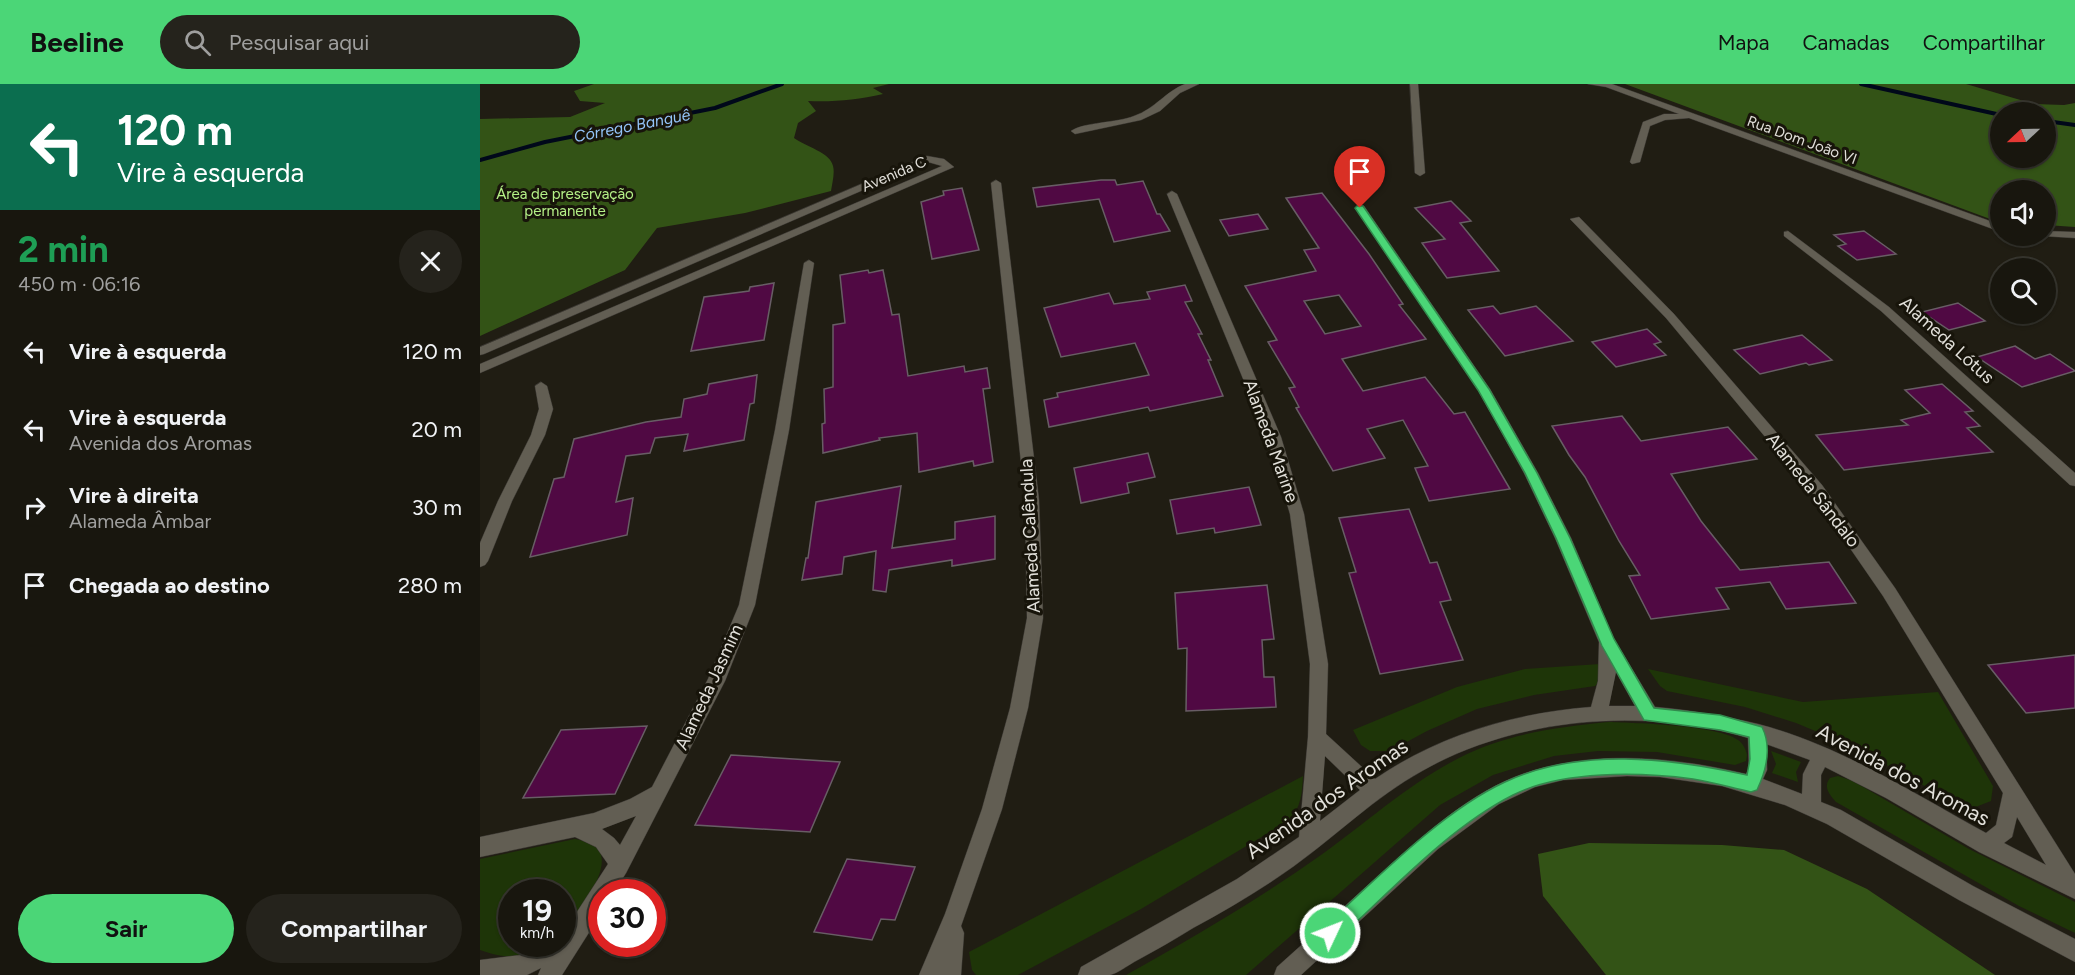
<!DOCTYPE html>
<html lang="pt">
<head>
<meta charset="utf-8">
<style>
	:root { --surface:#18160e; --page:#25231c; --text:#f1f3f6; --muted:#9f9f9e; --line:#36352e; --accent:#4bd677 }
	body { margin:0; font-family:Figtree,sans-serif; background:var(--page); color:var(--text); height:100vh; display:flex; flex-direction:column; font-size:22px; white-space:nowrap }
	* { box-sizing:border-box; margin:0 }
	p { font-size:20px; color:var(--muted) }
	.icon { flex:none; width:33px; height:33px; fill:none; stroke:currentColor; stroke-width:2; stroke-linecap:round; stroke-linejoin:round }
	.map { position:relative; flex:1; overflow:hidden }
	.side { display:flex; flex-direction:column; background:var(--surface); width:480px }
	.side>* { flex:none }
	.top-card { background:#0b6e4f; color:#fff; overflow:hidden }
	.needle { width:39px; rotate:248deg }
	.buttons { position:absolute; left:1510px; top:18px; display:grid; gap:12px }
	.buttons a { display:grid; place-items:center; width:66px; height:66px; border-radius:50%; background:var(--surface); box-shadow:0 2px 4px #0004,0 0 0 2px var(--line); font-size:30px }
	.speed { position:absolute; left:18px; top:795px; display:flex; gap:12px; font-size:30px; font-weight:700; text-align:center }
	.speed>* { display:grid; place-content:center; width:78px; height:78px; border-radius:50%; background:var(--surface); box-shadow:0 2px 4px #0004,0 0 0 2px var(--line); line-height:1 }
	.speed small { font-size:15px; font-weight:400 }
	.speed .limit { border:9px solid #d22; background:#fff; color:#111 }
	.pin { position:absolute; display:grid; place-items:center; width:51px; height:51px; color:#fff; margin:-62px -26px; border-radius:50% 50% 50% 0; rotate:-45deg; box-shadow:0 0 6px #0007 }
	.pin .icon { rotate:45deg }
	.me { position:absolute; width:66px; margin:-33px; rotate:47deg; stroke-linejoin:round; filter:drop-shadow(0 0 4px #0008) }
	.turn { display:flex; align-items:center; gap:21px; height:126px; padding:0 18px; font-size:27px }
	.turn .icon { width:78px; height:78px; stroke-width:2.5 }
	.turn b { display:block; font-size:42px; line-height:51px }
	.round { display:grid; place-items:center; flex:none; width:63px; height:63px; border-radius:32px; background:var(--page) }
	.headline { display:flex; align-items:center; justify-content:space-between; height:102px; padding:0 18px }
	h1 { font-size:36px; font-weight:700; line-height:45px; color:#1e9e55 }
	.primary-button { display:flex; gap:12px; margin-top:auto; padding:12px 18px }
	.primary-button a { flex:1; height:69px; border-radius:36px; background:var(--accent); color:#111; font-size:24px; font-weight:700; line-height:69px; text-align:center }
	.primary-button a+a { background:var(--page); color:var(--text) }
	ul { padding:0; list-style:none }
	li { display:flex; align-items:center; gap:18px; height:78px; padding:0 18px }
	li div { flex:1 }
	li b { display:block; font-size:22px }
	li em { font-style:normal }
	header { display:flex; align-items:center; gap:36px; box-sizing:border-box; height:84px; padding:0 30px; background:var(--accent); color:#111 }
	header strong { font-size:28px }
	nav { display:flex; gap:33px; margin-inline-start:auto; font-size:21px }
	.search { width:420px; height:54px; background:var(--page); display:flex; align-items:center; gap:15px; box-sizing:border-box; padding:0 21px; border-radius:33px; color:var(--muted); font-size:22px }
	main { display:flex; flex:1; min-height:0 }
	.map>svg:first-child { display:block }
	.green { fill:#1e3508 }
	.forest { fill:#335316; fill-rule:evenodd }
	.lines { fill:none; stroke-linecap:round; stroke-linejoin:round }
	.stream { stroke:#00081a; stroke-width:4 }
	.building { fill:#500943; stroke:#685d65; stroke-width:1.5; fill-rule:evenodd }
	.minor-casing { stroke:#3a3732; stroke-width:1 }
	.minor { fill:#625e53; fill-rule:evenodd }
	.route { fill:#4bd677; stroke:#318b4d; stroke-width:1.5 }
	.labels { text-anchor:middle; stroke-width:6; stroke-linejoin:round; paint-order:stroke }
	.far-street-label { font-size:15px; fill:#e2e0da; stroke:#17140a }
	.far-park-label { font-size:15px; fill:#b5f187; stroke:#17140a }
	.far-water-label { font-size:16px; font-style:italic; fill:#94c4f8; stroke:#17140a }
	.street-label { font-size:18px; fill:#e2e0da; stroke:#17140a }
	.near-street-label { font-size:21px; fill:#e2e0da; stroke:#17140a }
</style>
</head>
<body>
<header>
<strong>Beeline</strong>
<div class="search"><svg class="icon" aria-label="search" viewBox="0 0 24 24"><circle cx="10" cy="10" r="6"/><path d="M15 15l6 6"/></svg>Pesquisar aqui</div>
<nav><a>Mapa</a><a>Camadas</a><a>Compartilhar</a></nav>
</header>
<main>
<section class="side">
<div class="top-card">
<div class="turn"><svg class="icon" aria-label="left" viewBox="0 0 24 24"><path d="M17 20v-9H6M10 6l-5 5 5 5"/></svg><div><b>120 m</b>Vire à esquerda</div></div>
</div>
<div class="headline"><div><h1>2 min</h1><p>450 m · 06:16</p></div><a class="round"><svg class="icon" aria-label="close" viewBox="0 0 24 24"><path d="M6 6l12 12M18 6L6 18"/></svg></a></div>
<ul>
<li><svg class="icon" aria-label="left" viewBox="0 0 24 24"><path d="M17 20v-9H6M10 6l-5 5 5 5"/></svg><div><b>Vire à esquerda</b></div><em>120 m</em></li>
<li><svg class="icon" aria-label="left" viewBox="0 0 24 24"><path d="M17 20v-9H6M10 6l-5 5 5 5"/></svg><div><b>Vire à esquerda</b><p>Avenida dos Aromas</p></div><em>20 m</em></li>
<li><svg class="icon" aria-label="right" viewBox="0 0 24 24"><path d="M7 20v-9h11M14 6l5 5-5 5"/></svg><div><b>Vire à direita</b><p>Alameda Âmbar</p></div><em>30 m</em></li>
<li><svg class="icon" aria-label="arrive" viewBox="0 0 24 24"><path d="M6 21V4h12l-3 4 3 4H6"/></svg><div><b>Chegada ao destino</b></div><em>280 m</em></li>
</ul>
<div class="primary-button"><a>Sair</a><a>Compartilhar</a></div>
</section>
<div class="map">
<svg width="1595" height="891" viewBox="0 0 1595 891">
	<rect width="100%" height="100%" fill="#201d13"/>
	<!-- green -->
	<g class="green">
		<polygon points="1120,580 1121,596 1115,602 1054,611 997,625 947,647 910,667 890,667 881,661 873,646 977,603 1045,585"/>
		<polygon points="1168,585 1323,618 1458,608 1513,702 1511,717 1488,726 1376,664 1316,639 1265,623 1187,607 1180,602"/>
		<path d="M1129,638c26,1 109,3 129,18 5,3 8,10 9,15l-1,6 -11,4 -78,-13 -59,-1 -44,5 -61,19 -53,30 -194,170h-120c66,-37 133,-76 195,-120 45,-32 87,-71 138,-97 46,-24 98,-31 150,-36z"/>
		<polygon points="1291,667 1321,678 1316,688 1318,698 1292,689 1296,680"/>
		<path d="M823,692c-1,18 -2,30 -13,44l-149,89 -123,66h-42l-4,-5 -3,-18z"/>
		<path d="M1358,692l15,5 116,68 106,53v31l-56,-27 -183,-104c-7,-8 -13,-15 -6,-24z"/>
		<path d="M95,755c9,2 20,4 25,13 10,21 -24,65 -37,79l-1,-39h-50v52h36c-27,15 -39,16 -68,6v-91z"/>
	</g>
	<!-- forest -->
	<g class="forest">
		<path d="M114,0h295l-16,4 10,6c-26,6 -49,8 -75,7l8,10 -18,12 -4,15c11,8 37,15 39,28 2,7 -1,18 -2,25l-86,22 -88,15 -32,42 -145,66v-217l90,-2 35,-14 -25,-2 -6,-10z"/>
		<path d="M1145,0h341l68,20 30,1 11,-2v124l-29,-2v-35h-45v33zM1521,28h45v46h-45z"/>
		<polygon points="1109,759 1242,761 1304,766 1387,805 1515,891 1126,891 1063,812 1058,770"/>
	</g>
	<g class="lines">
		<!-- stream -->
		<g class="stream">
			<polyline points="1381,0 1521,31"/>
			<polyline points="1566,37 1595,41"/>
			<polyline points="0,76 65,58 235,24 302,0"/>
		</g>
	</g>
	<!-- building -->
	<g class="building">
		<polygon points="621,96 635,96 637,101 663,97 677,130 680,130 690,147 634,158 619,115 557,123 553,104"/>
		<polygon points="482,104 499,166 452,175 441,118 464,111 463,107"/>
		<path d="M842,109l47,61 34,50 -4,1 27,34 -84,20 21,32 62,-14 29,37 11,-2 45,77 -81,12 -14,-33 13,-2 -25,-46 -36,9 18,29 -52,13 -37,-63 3,-1 -10,-19 6,-1 -27,-45 9,-2 -32,-54 71,-15 -12,-21 15,-2 -33,-50zM859,211l22,31 -36,8 -21,-33z"/>
		<polygon points="971,117 991,137 980,139 1019,187 967,194 942,159 965,155 935,124"/>
		<polygon points="778,130 788,145 749,152 740,136"/>
		<polygon points="1384,147 1416,170 1377,176 1358,162 1366,160 1354,151"/>
		<polygon points="388,186 389,189 403,186 412,231 419,230 428,292 484,282 485,288 507,284 510,304 503,305 513,378 494,382 493,377 439,388 437,349 399,354 400,356 343,369 342,340 345,339 344,305 353,303 353,241 365,239 360,191"/>
		<polygon points="294,199 284,256 211,267 224,213 269,207 270,203"/>
		<polygon points="705,201 712,217 705,218 722,250 718,250 731,276 728,276 743,312 670,327 668,323 569,343 564,316 578,313 577,309 669,291 655,259 581,273 564,224 629,209 634,220 670,215 667,208"/>
		<polygon points="1478,219 1505,237 1469,246 1442,228"/>
		<polygon points="1013,222 1020,230 1056,222 1093,257 1025,272 988,226"/>
		<polygon points="1167,245 1181,258 1174,260 1186,271 1136,283 1112,258"/>
		<polygon points="1322,251 1352,276 1329,281 1326,279 1280,290 1254,266"/>
		<polygon points="1535,262 1555,275 1570,270 1595,287 1542,303 1497,273"/>
		<polygon points="277,291 274,319 270,320 264,356 204,367 208,350 175,354 170,369 146,372 136,418 153,414 147,451 50,473 74,395 84,393 94,355 166,338 201,333 204,315 227,310 229,300"/>
		<polygon points="1462,300 1493,327 1485,328 1500,342 1487,344 1513,368 1364,386 1336,351 1428,341 1421,336 1450,329 1425,306"/>
		<polygon points="1142,332 1161,357 1248,343 1277,375 1191,390 1221,437 1260,486 1349,478 1376,519 1306,525 1290,498 1236,504 1249,525 1171,535 1149,492 1160,491 1139,457 1105,393 1089,371 1072,342"/>
		<polygon points="668,369 675,393 647,399 649,409 601,419 594,384"/>
		<polygon points="421,402 412,464 475,455 475,438 515,432 515,475 472,482 472,476 409,486 406,508 393,506 396,467 364,473 362,490 322,496 326,474 328,474 336,418"/>
		<polygon points="769,403 781,441 735,449 734,444 697,450 690,416"/>
		<polygon points="929,425 950,479 957,478 971,516 960,518 983,576 900,590 869,489 876,488 859,434"/>
		<polygon points="787,501 794,555 782,556 784,593 794,593 796,623 706,627 707,564 698,565 695,509"/>
		<polygon points="1595,571 1595,624 1546,629 1508,581"/>
		<polygon points="167,642 135,710 43,714 81,646"/>
		<polygon points="251,671 360,678 330,748 215,741"/>
		<polygon points="367,775 435,783 415,836 401,835 392,856 334,848"/>
	</g>
	<g class="lines">
		<defs>
			<g id="minor">
				<path d="M705,0h14l-19,9 -20,18 -19,9 -66,14 -4,-3c13,-9 46,-8 63,-15 21,-7 32,-25 51,-32z"/>
				<polygon points="930,0 938,0 945,89 940,92 935,89"/>
				<polygon points="1108,0 1132,0 1521,141 1521,148 1209,34 1185,36 1170,42 1160,78 1152,80 1150,78 1163,38 1184,30 1199,30 1126,3"/>
				<polygon points="447,72 464,75 474,83 0,289 0,280 462,82 448,78 4,270 0,271 0,263"/>
				<polygon points="516,96 521,99 559,416 563,534 548,624 522,725 481,842 484,849 481,891 439,891 465,830 502,725 530,624 547,534 545,416 511,99"/>
				<path d="M692,107l5,3 104,243 23,77 24,150 -2,70 49,45c64,-44 139,-66 216,-72l7,-26 1,-39 -44,-104 -31,-65 -46,-83 -123,-182 5,-3 4,1 126,183 48,84 33,65 43,101 41,68c35,3 69,9 103,17 81,21 155,69 228,109l10,-8 7,-32 -120,-197 -71,-103 -146,-175 -96,-99 9,-2 95,97 148,171 73,103 180,286v25l-96,-47 -93,-54 -61,-31 -4,8v27l20,8 132,76 102,53v23l-116,-62 -132,-76 -42,-19 -63,-19 -62,-9 -33,-1 -64,4 -28,7 -36,17 -61,45 -137,126h-27l3,-8c36,-32 72,-65 108,-97 45,-40 91,-83 150,-100 68,-20 143,-12 211,4l3,-5 -1,-31c-103,-31 -232,-21 -326,33 -47,26 -85,64 -128,95 -32,23 -66,43 -101,62 -19,12 -39,23 -59,34 -7,4 -16,11 -24,13 -9,0 -22,0 -32,0l3,-8 156,-88 62,-42 9,-100 2,-73 -20,-150 -23,-77 -100,-243zM1136,588l19,34h-26zM1286,660l44,16 -7,14 -1,20 -39,-15 4,-9zM845,672l35,34 -40,31zM1537,733l29,48 -42,-22 8,-6z"/>
				<polygon points="1308,147 1409,223 1595,389 1595,402 1590,401 1401,227 1304,152 1304,148"/>
				<polygon points="1566,147 1595,148 1595,154 1562,152 1566,152"/>
				<path d="M329,176l5,3 -25,167 -34,175 -30,76 -99,192 -12,19h-12v20l-40,63h-24l3,-7 -14,7h-47v-15l41,-5 25,-11h16v-9l46,-71 -12,-17 -21,-10 -95,20v-20l114,-24 36,-14 22,-12 56,-108 31,-74 36,-175 29,-167zM156,732l-16,29 -6,-7 -12,-9z"/>
				<polygon points="61,298 67,302 73,325 65,351 32,417 8,477 5,481 0,483 0,459 18,417 51,351 59,325 55,302"/>
			</g>
		</defs>
		<!-- minor casing -->
		<use href="#minor" class="minor-casing"/>
		<!-- minor -->
		<use href="#minor" class="minor"/>
	</g>
	<!-- route -->
	<path class="route" d="M877,122h6l126,183 48,84 33,65 44,101 40,69 66,7 42,12c10,20 4,44 -5,63l-6,2c-19,-4 -38,-10 -58,-13 -53,-7 -131,-9 -180,16 -65,33 -122,96 -176,145l-7,3 -6,-3 -3,-7 3,-6c51,-47 118,-116 181,-145 75,-35 164,-24 242,-7l3,-16 -1,-22 -29,-7 -76,-10 -42,-74 -46,-108 -31,-65 -47,-83 -123,-182z"/>
	<g class="labels">
		<!-- far-street labels -->
		<g class="far-street-label">
			<text transform="translate(1322 56) rotate(20)" y="5">Rua Dom João VI</text>
			<text transform="translate(414 90) rotate(-23)" y="5">Avenida C</text>
		</g>
		<!-- far-park labels -->
		<g class="far-park-label">
			<text x="85" y="115">Área de preservação<tspan x="85" dy="17">permanente</tspan></text>
		</g>
		<!-- far-water labels -->
		<g class="far-water-label">
			<text transform="translate(152 41) rotate(-11)" y="6">Córrego Banguê</text>
		</g>
		<!-- street labels -->
		<g class="street-label">
			<text transform="translate(1467 256) rotate(42)" y="6">Alameda Lótus</text>
			<text transform="translate(791 357) rotate(70)" y="6">Alameda Marine</text>
			<text transform="translate(1333 406) rotate(52)" y="6">Alameda Sândalo</text>
			<text transform="translate(550 452) rotate(-93)" y="6">Alameda Calêndula</text>
			<text transform="translate(229 603) rotate(-65)" y="6">Alameda Jasmim</text>
		</g>
		<!-- near-street labels -->
		<g class="near-street-label">
			<text transform="translate(1423 691) rotate(28)" y="7">Avenida dos Aromas</text>
			<text transform="translate(847 715) rotate(-35)" y="7">Avenida dos Aromas</text>
		</g>
	</g>
</svg>
<div class="buttons">
<a><svg class="needle" viewBox="-14 -14 28 28"><path d="M0-13l5 13h-10z" fill="#e53935"/><path d="M0 13l5-13h-10z" fill="#9f9f9e"/></svg></a>
<a><svg class="icon" aria-label="sound" viewBox="0 0 24 24"><path d="M4 9h4l5-4v14l-5-4H4zM17 9q2 3 0 6"/></svg></a>
<a><svg class="icon" aria-label="search" viewBox="0 0 24 24"><circle cx="10" cy="10" r="6"/><path d="M15 15l6 6"/></svg></a>
</div>
<div class="speed"><div>19<small>km/h</small></div><div class="limit">30</div></div>
<div class="pin" style="left:880px;top:124px;background:#d93025"><svg class="icon" aria-label="arrive" viewBox="0 0 24 24"><path d="M6 21V4h12l-3 4 3 4H6"/></svg></div>
<svg class="me" style="left:850px;top:849px" viewBox="-20 -20 40 40"><circle r="17" fill="#4bd677" stroke="#fff" stroke-width="3"/><path d="M0-11L8 9 0 5-8 9z" fill="#fff"/></svg>
</div>
</main>
</body>
</html>
